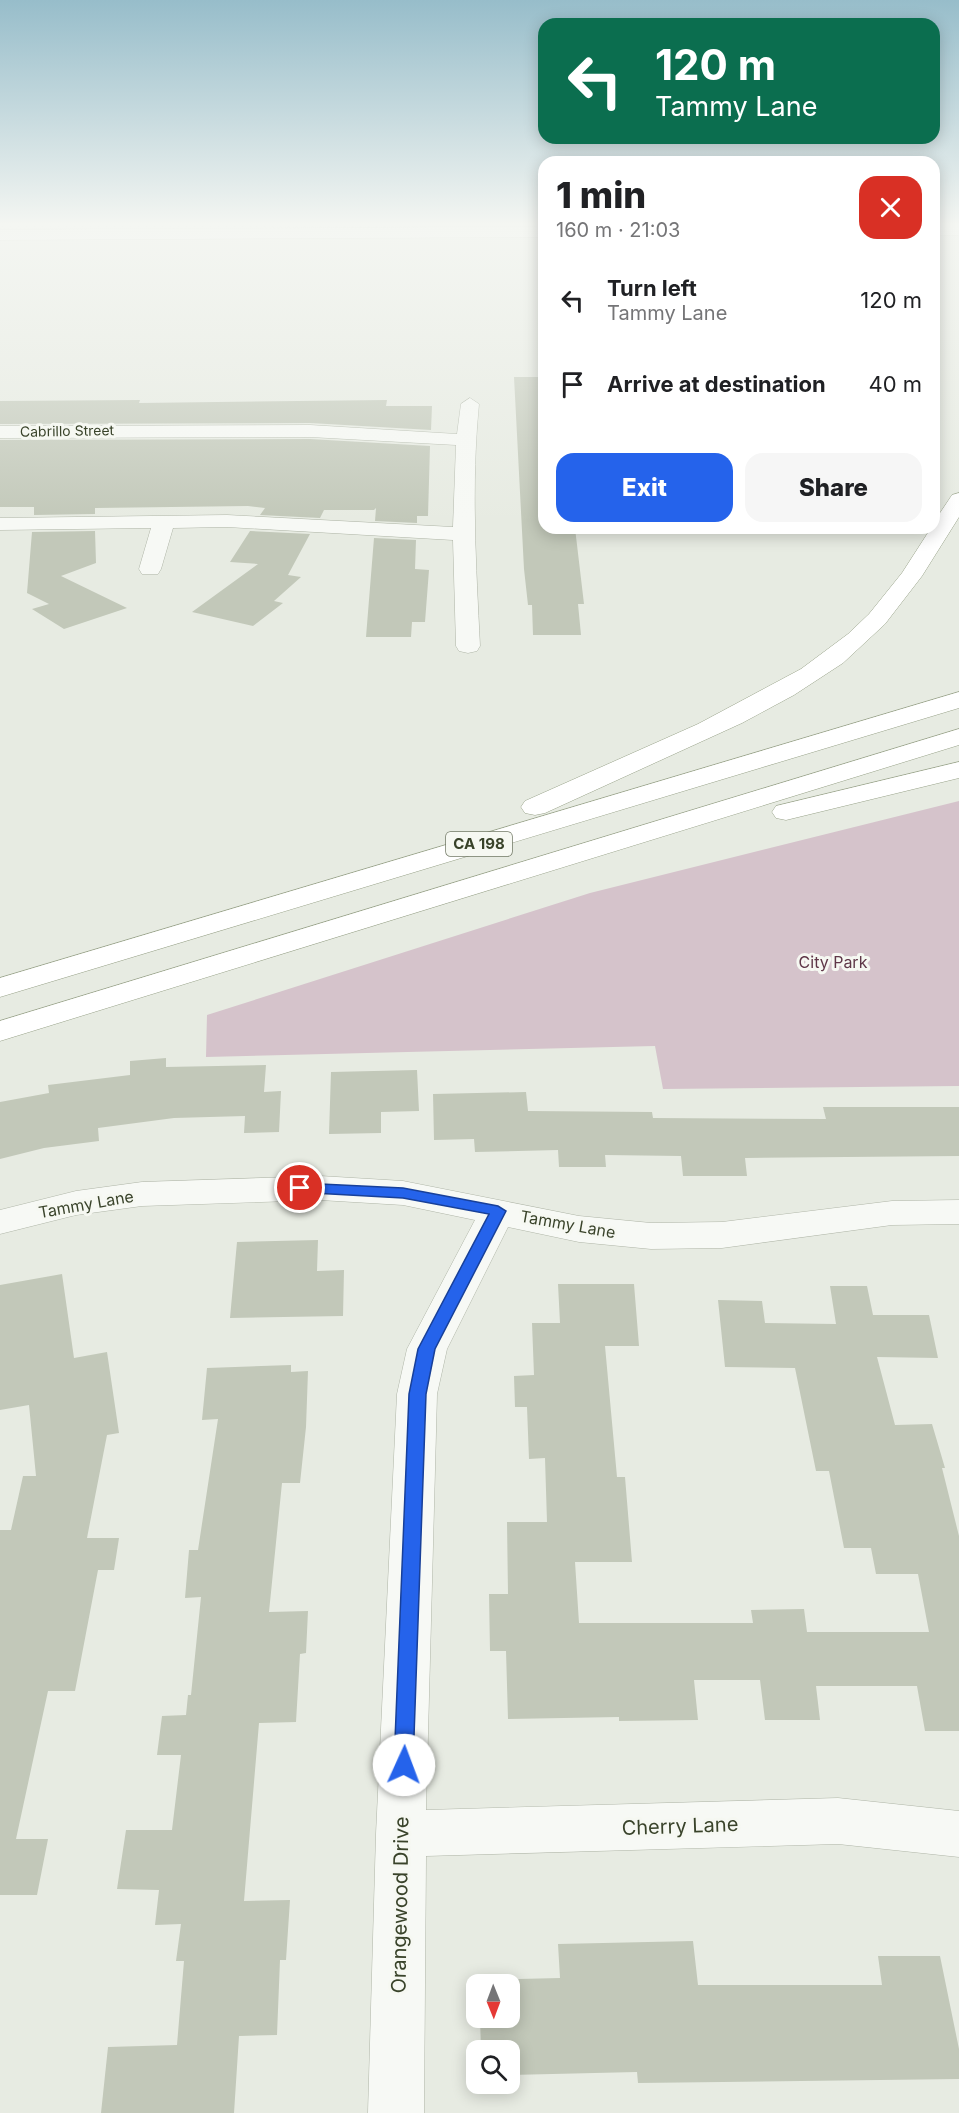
<!DOCTYPE html>
<html lang="en">
<head>
<meta charset="utf-8">
<style>
	:root { --surface:#fff; --page:#f6f6f6; --text:#202124; --muted:#757577; --accent:#2563eb }
	body { margin:0; font-family:Inter,sans-serif; background:var(--page); color:var(--text); height:100vh; display:flex; flex-direction:column; font-size:22px; white-space:nowrap }
	* { box-sizing:border-box; margin:0 }
	p { font-size:20px; color:var(--muted) }
	.icon { flex:none; width:33px; height:33px; fill:none; stroke:currentColor; stroke-width:2; stroke-linecap:round; stroke-linejoin:round }
	.map { position:relative; flex:1; overflow:hidden }
	.side { position:absolute; left:538px; top:156px; width:402px; height:378px; display:flex; flex-direction:column; background:var(--surface); border-radius:18px; box-shadow:0 3px 15px #0003 }
	.side>* { flex:none }
	.banner { position:absolute; left:538px; top:18px; width:402px; height:126px; border-radius:18px; box-shadow:0 3px 15px #0003; background:#0b6e4f; color:#fff; overflow:hidden }
	.needle { width:39px; rotate:179deg }
	.tools { position:absolute; left:466px; top:1974px; display:grid; gap:12px }
	.tools a { display:grid; place-items:center; width:54px; height:54px; border-radius:12px; background:var(--surface); box-shadow:0 3px 15px #0003; font-size:30px }
	.pin { position:absolute; display:grid; place-items:center; width:51px; height:51px; color:#fff; margin:-26px; border:3px solid #fff; border-radius:50%; box-shadow:0 2px 6px #0007 }
	.me { position:absolute; width:66px; margin:-33px; rotate:2deg; stroke-linejoin:round; filter:drop-shadow(0 0 4px #0008) }
	.turn { display:flex; align-items:center; gap:21px; height:126px; padding:0 18px; font-size:27px }
	.turn .icon { width:78px; height:78px; stroke-width:2.5 }
	.turn b { display:block; font-size:42px; line-height:51px }
	.round { display:grid; place-items:center; flex:none; width:63px; height:63px; border-radius:18px; background:var(--page) }
	.headline { display:flex; align-items:center; justify-content:space-between; height:102px; padding:0 18px }
	h1 { font-size:36px; font-weight:800; line-height:45px }
	.primary-button { display:flex; gap:12px; margin-top:auto; padding:12px 18px }
	.primary-button a { flex:1; height:69px; border-radius:18px; background:var(--accent); color:#fff; font-size:24px; font-weight:800; line-height:69px; text-align:center }
	.primary-button a+a { background:var(--page); color:var(--text) }
	ul { padding:0; list-style:none }
	li { display:flex; align-items:center; gap:18px; height:84px; padding:0 18px }
	li div { flex:1 }
	li b { display:block; font-size:22px }
	li em { font-style:normal }
	.map>svg:first-child { display:block }
	.green { fill:#d5c3cb }
	.building { fill:#c2c8b9 }
	.lines { fill:none; stroke-linecap:round; stroke-linejoin:round }
	.street-casing { stroke:#afb5a7; stroke-width:1 }
	.secondary-casing { stroke:#afb5a7; stroke-width:1 }
	.highway-casing { stroke:#98a289; stroke-width:1 }
	.street { fill:#f7f9f5; fill-rule:evenodd }
	.secondary { fill:#fff; fill-rule:evenodd }
	.highway { fill:#fff; fill-rule:evenodd }
	.route { fill:#2563eb; stroke:#184099; stroke-width:1.5 }
	.labels { text-anchor:middle; stroke-width:6; stroke-linejoin:round; paint-order:stroke }
	.far-street-label { font-size:14px; fill:#39432a; stroke:#f6f8f2 }
	.shield { fill:#f6f8f2; stroke:#727966; stroke-width:1.5 }
	.shield-label { font-size:15px; font-weight:bold; fill:#39432a }
	.park-label { font-size:16px; fill:#5f3748; stroke:#f6f8f2 }
	.street-label { font-size:16px; fill:#39432a; stroke:#f6f8f2 }
	.near-street-label { font-size:20px; fill:#39432a; stroke:#f6f8f2 }
</style>
</head>
<body>
<div class="map">
<svg width="959" height="2113" viewBox="0 0 959 2113">
	<rect width="100%" height="100%" fill="#e7ebe2"/>
	<!-- green -->
	<polygon class="green" points="959,801 959,1086 663,1089 655,1046 206,1057 207,1015 590,893"/>
	<!-- building -->
	<g class="building">
		<polygon points="514,377 544,377 544,528 575,528 584,604 578,604 581,635 533,635 532,605 528,605 524,569"/>
		<polygon points="140,400 139,403 387,400 386,406 432,406 431,430 310,423 0,424 0,401"/>
		<polygon points="310,439 430,446 428,516 417,516 417,523 375,521 376,508 374,510 324,510 320,518 260,515 265,508 248,506 95,508 95,514 34,515 34,507 0,507 0,440"/>
		<polygon points="95,531 96,563 61,576 127,608 64,629 32,609 49,604 27,593 32,532"/>
		<polygon points="250,531 310,534 288,575 301,577 274,601 283,603 253,626 192,612 258,564 230,562"/>
		<polygon points="374,538 416,540 415,569 429,570 425,622 412,622 411,637 366,637"/>
		<polygon points="166,1058 166,1067 266,1065 264,1092 281,1091 279,1132 244,1133 245,1116 174,1118 98,1128 99,1141 44,1148 0,1159 0,1102 49,1093 48,1085 130,1075 130,1061"/>
		<polygon points="417,1070 419,1111 381,1112 381,1133 329,1134 331,1072"/>
		<polygon points="526,1092 528,1111 652,1112 653,1118 826,1119 823,1107 959,1107 959,1156 745,1158 747,1176 683,1176 681,1156 605,1155 606,1167 559,1167 558,1150 475,1152 474,1139 434,1140 433,1094"/>
		<polygon points="318,1240 317,1271 344,1270 343,1316 230,1318 237,1242"/>
		<polygon points="62,1274 74,1358 107,1352 119,1433 107,1435 87,1538 119,1538 114,1570 98,1570 75,1691 48,1691 16,1839 48,1839 37,1895 0,1895 0,1530 11,1530 23,1476 36,1476 29,1405 0,1410 0,1285"/>
		<polygon points="558,1284 634,1284 639,1346 605,1346 617,1477 625,1477 632,1562 575,1562 579,1623 753,1623 751,1610 804,1609 807,1632 929,1632 918,1574 876,1574 871,1548 844,1548 829,1471 816,1471 795,1368 725,1367 718,1300 762,1301 765,1323 836,1324 830,1286 867,1286 873,1315 929,1315 938,1358 877,1357 895,1425 932,1424 945,1468 942,1468 959,1536 959,1731 925,1731 917,1686 816,1686 820,1720 765,1720 760,1680 694,1680 698,1720 619,1721 619,1717 508,1719 506,1651 490,1651 489,1594 508,1594 507,1522 547,1522 545,1458 529,1459 527,1407 515,1407 514,1376 534,1375 532,1323 560,1323"/>
		<polygon points="291,1365 291,1372 308,1371 306,1427 300,1483 282,1483 269,1612 308,1611 306,1653 300,1654 296,1722 259,1723 244,1901 290,1900 286,1960 280,1960 277,2035 239,2036 234,2113 101,2113 108,2047 177,2045 184,1961 176,1961 181,1924 155,1925 159,1890 117,1889 126,1830 172,1830 181,1755 157,1755 162,1716 186,1715 188,1695 191,1695 201,1597 185,1598 189,1550 198,1550 218,1419 202,1420 207,1368"/>
		<polygon points="693,1941 698,1985 882,1985 878,1956 940,1956 959,2049 959,2079 638,2083 637,2072 510,2075 510,2050 481,2050 480,2018 510,2018 510,1984 479,1984 479,1980 560,1978 558,1944"/>
	</g>
	<g class="lines">
		<defs>
			<g id="street">
				<path d="M470,398l9,6c-8,81 -3,161 1,242l-3,5 -9,2 -9,-2 -3,-5 -3,-106 -226,-13 -54,1 -12,41 -3,5h-16l-3,-5 12,-41 -151,2v-12l227,-3 226,12 3,-82 -146,-8 -310,1v-12l310,-1 147,9 4,-30z"/>
				<polygon points="320,1176 403,1181 579,1216 651,1223 722,1222 892,1201 959,1200 959,1224 892,1225 722,1248 651,1249 579,1242 508,1227 447,1349 437,1394 426,1810 838,1798 959,1811 959,1857 838,1844 426,1856 424,2113 368,2113 376,1834 397,1394 407,1349 475,1220 403,1205 320,1200 142,1206 76,1215 0,1234 0,1210 76,1191 142,1182"/>
			</g>
			<g id="secondary">
				<rect x="934" y="226" width="25" height="9"/>
				<polygon points="544,227 544,237 0,240 0,230"/>
			</g>
			<g id="highway">
				<polygon points="959,493 959,517 922,576 885,624 843,663 794,695 742,723 545,813 535,815 525,813 521,807 525,801 698,724 801,669 848,634 869,614 902,573 931,528 934,528 934,522 952,495"/>
				<polygon points="959,692 959,708 0,997 0,978"/>
				<polygon points="959,729 959,745 0,1041 0,1021"/>
				<polygon points="959,762 959,778 786,820 776,818 772,812 776,806"/>
			</g>
		</defs>
		<!-- street casing -->
		<use href="#street" class="street-casing"/>
		<!-- secondary casing -->
		<use href="#secondary" class="secondary-casing"/>
		<!-- highway casing -->
		<use href="#highway" class="highway-casing"/>
		<!-- street -->
		<use href="#street" class="street"/>
		<!-- secondary -->
		<use href="#secondary" class="secondary"/>
		<!-- highway -->
		<use href="#highway" class="highway"/>
	</g>
	<!-- sky -->
	<linearGradient id="sky" x2="0" y2="1"><stop stop-color="#97bdca"/><stop offset="0.43" stop-color="#f4f6f2"/><stop offset="1" stop-color="#f4f6f2" stop-opacity="0"/></linearGradient>
	<rect width="959" height="522" fill="url(#sky)"/>
	<!-- route -->
	<polygon class="route" points="300,1183 403,1188 498,1206 506,1211 435,1349 426,1394 413,1765 411,1771 404,1774 396,1771 394,1765 409,1394 418,1349 489,1214 403,1198 295,1192 292,1188 295,1185"/>
	<g class="labels">
		<!-- far-street labels -->
		<g class="far-street-label">
			<text transform="translate(67 431) rotate(-1)" y="5">Cabrillo Street</text>
		</g>
		<!-- shield labels -->
		<rect class="shield" x="446" y="832" width="66" height="24" rx="4.5"/>
		<g class="shield-label">
			<text x="479" y="849">CA 198</text>
		</g>
		<!-- park labels -->
		<g class="park-label">
			<text x="833" y="968">City Park</text>
		</g>
		<!-- street labels -->
		<g class="street-label">
			<text transform="translate(86 1204) rotate(-10)" y="6">Tammy Lane</text>
			<text transform="translate(568 1224) rotate(10)" y="6">Tammy Lane</text>
		</g>
		<!-- near-street labels -->
		<g class="near-street-label">
			<text transform="translate(680 1826) rotate(-2)" y="7">Cherry Lane</text>
			<text transform="translate(400 1905) rotate(-89)" y="7">Orangewood Drive</text>
		</g>
	</g>
</svg>
<div class="tools">
<a><svg class="needle" viewBox="-14 -14 28 28"><path d="M0-13l5 13h-10z" fill="#e53935"/><path d="M0 13l5-13h-10z" fill="#757577"/></svg></a>
<a><svg class="icon" aria-label="search" viewBox="0 0 24 24"><circle cx="10" cy="10" r="6"/><path d="M15 15l6 6"/></svg></a>
</div>
<div class="pin" style="left:300px;top:1188px;background:#d93025"><svg class="icon" aria-label="arrive" viewBox="0 0 24 24"><path d="M6 21V4h12l-3 4 3 4H6"/></svg></div>
<svg class="me" style="left:404px;top:1765px" viewBox="-20 -20 40 40"><circle r="19" fill="#fff"/><path d="M0-13L10 11 0 6-10 11z" fill="#2563eb"/></svg>
<div class="banner">
<div class="turn"><svg class="icon" aria-label="left" viewBox="0 0 24 24"><path d="M17 20v-9H6M10 6l-5 5 5 5"/></svg><div><b>120 m</b>Tammy Lane</div></div>
</div>
<section class="side">
<div class="headline"><div><h1>1 min</h1><p>160 m · 21:03</p></div><a class="round" style="background:#d93025;color:#fff"><svg class="icon" aria-label="close" viewBox="0 0 24 24"><path d="M6 6l12 12M18 6L6 18"/></svg></a></div>
<ul>
<li><svg class="icon" aria-label="left" viewBox="0 0 24 24"><path d="M17 20v-9H6M10 6l-5 5 5 5"/></svg><div><b>Turn left</b><p>Tammy Lane</p></div><em>120 m</em></li>
<li><svg class="icon" aria-label="arrive" viewBox="0 0 24 24"><path d="M6 21V4h12l-3 4 3 4H6"/></svg><div><b>Arrive at destination</b></div><em>40 m</em></li>
</ul>
<div class="primary-button"><a>Exit</a><a>Share</a></div>
</section>
</div>
</body>
</html>
